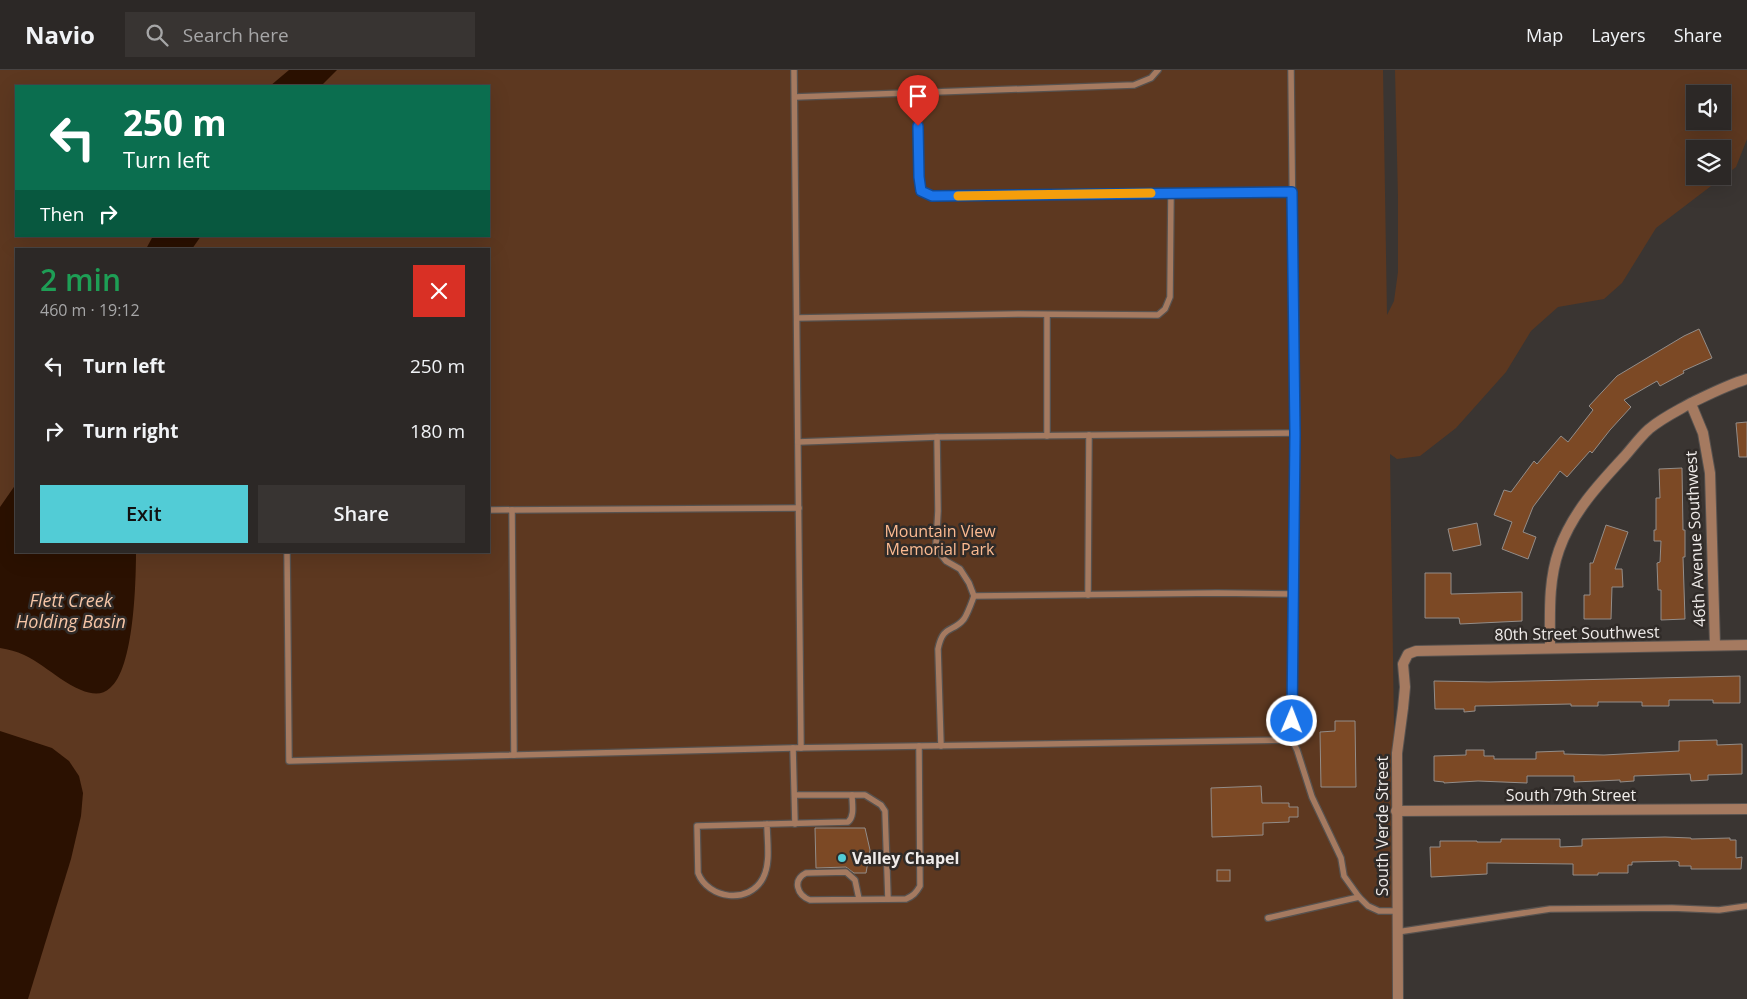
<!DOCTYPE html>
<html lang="en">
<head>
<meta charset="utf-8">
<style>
	:root { --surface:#2c2826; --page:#383432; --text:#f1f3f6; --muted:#a6a6a7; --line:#484443; --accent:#52ccd6 }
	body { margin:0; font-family:"Open Sans",sans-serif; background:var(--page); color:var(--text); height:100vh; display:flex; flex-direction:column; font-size:19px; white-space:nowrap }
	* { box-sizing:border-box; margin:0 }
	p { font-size:16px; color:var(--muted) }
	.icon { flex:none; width:28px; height:28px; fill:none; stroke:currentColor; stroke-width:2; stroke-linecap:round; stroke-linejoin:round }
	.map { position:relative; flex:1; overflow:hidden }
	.side { position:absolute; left:15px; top:178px; width:475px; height:305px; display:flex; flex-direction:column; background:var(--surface); border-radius:0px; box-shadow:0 5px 20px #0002,0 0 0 1px var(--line) }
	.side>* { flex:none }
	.guide { position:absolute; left:15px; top:15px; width:475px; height:152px; border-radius:0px; box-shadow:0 5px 20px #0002,0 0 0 1px var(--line); background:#0b6e4f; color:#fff; overflow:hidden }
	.tools { position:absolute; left:1686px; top:15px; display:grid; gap:10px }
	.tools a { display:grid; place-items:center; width:45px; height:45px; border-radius:0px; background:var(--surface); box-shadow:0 5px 20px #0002,0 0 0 1px var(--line); font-size:25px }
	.pin { position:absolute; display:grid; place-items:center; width:42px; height:42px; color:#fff; margin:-51px -21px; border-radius:50% 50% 50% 0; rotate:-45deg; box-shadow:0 0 5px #0007 }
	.pin .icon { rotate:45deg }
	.me { position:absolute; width:55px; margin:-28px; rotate:1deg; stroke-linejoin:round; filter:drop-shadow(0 0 4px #0008) }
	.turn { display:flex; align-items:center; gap:18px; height:105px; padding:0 25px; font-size:22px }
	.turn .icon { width:65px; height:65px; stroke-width:2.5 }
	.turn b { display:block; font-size:35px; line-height:42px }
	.then { display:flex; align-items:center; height:48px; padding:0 25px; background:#0003; gap:10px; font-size:19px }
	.round { display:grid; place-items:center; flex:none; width:52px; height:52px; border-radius:0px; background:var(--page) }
	.headline { display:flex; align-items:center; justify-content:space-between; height:85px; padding:0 25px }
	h1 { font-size:30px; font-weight:600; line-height:38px; color:#1e9e55 }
	.action { display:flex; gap:10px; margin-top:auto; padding:10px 25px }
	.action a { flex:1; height:58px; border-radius:0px; background:var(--accent); color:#111; font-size:20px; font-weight:600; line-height:58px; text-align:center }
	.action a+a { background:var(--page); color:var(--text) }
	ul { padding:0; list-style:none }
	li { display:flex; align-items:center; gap:15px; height:65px; padding:0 25px }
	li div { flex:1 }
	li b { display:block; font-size:19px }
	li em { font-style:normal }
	header { display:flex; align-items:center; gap:30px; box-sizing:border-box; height:70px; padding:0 25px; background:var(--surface); border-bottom:1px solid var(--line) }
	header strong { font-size:24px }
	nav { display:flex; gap:28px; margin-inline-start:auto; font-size:18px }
	.search { width:350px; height:45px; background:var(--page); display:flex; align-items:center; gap:12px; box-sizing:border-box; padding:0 18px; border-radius:0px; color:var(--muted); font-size:19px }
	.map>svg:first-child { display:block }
	.green { fill:#5d3820; fill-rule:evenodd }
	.water { fill:#2b1101 }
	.building { fill:#7c4925; stroke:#938d89 }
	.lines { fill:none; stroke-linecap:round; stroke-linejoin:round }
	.lane-casing { stroke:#57524f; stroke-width:8 }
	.street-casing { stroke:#57524f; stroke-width:12 }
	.lane { stroke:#a57a60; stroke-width:5.5 }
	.street { stroke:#a57a60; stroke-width:10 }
	.route-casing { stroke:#114b97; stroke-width:12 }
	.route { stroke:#1a73e8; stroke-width:9 }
	.slow { stroke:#f59e0b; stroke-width:9 }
	.poi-dot { fill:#52ccd6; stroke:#302b28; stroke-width:2 }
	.labels { text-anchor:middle; stroke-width:5; stroke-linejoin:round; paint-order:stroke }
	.park-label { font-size:16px; fill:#fbba91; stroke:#302b28 }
	.street-label { font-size:16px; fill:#f0ecea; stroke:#302b28 }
	.poi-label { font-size:16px; font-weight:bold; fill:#f0ecea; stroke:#302b28; text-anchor:start }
	.water-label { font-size:18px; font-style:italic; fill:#f6c5a6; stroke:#302b28 }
</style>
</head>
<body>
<header>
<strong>Navio</strong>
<div class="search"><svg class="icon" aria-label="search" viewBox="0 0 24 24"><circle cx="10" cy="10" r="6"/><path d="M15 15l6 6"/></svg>Search here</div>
<nav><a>Map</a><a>Layers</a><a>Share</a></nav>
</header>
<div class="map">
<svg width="1747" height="929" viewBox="0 0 1747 929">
	<rect width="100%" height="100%" fill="#3a3532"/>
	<!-- green -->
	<path class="green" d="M0,0h1383l4,245 7,-14 4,-29v-74l-3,-128h352v69l-11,28 -80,61 -34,55 -18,16 -46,8 -27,24 -25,41 -50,56 -36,28 -23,3 -7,-5 8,545h-1398zM16,16h473v150h-473zM1695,24h27v27h-27zM1695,79h27v27h-27zM16,179h473v302h-473z"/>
	<!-- water -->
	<g class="water">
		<polygon points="289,0 337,0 321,16 270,16"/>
		<polygon points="153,166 201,166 192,179 146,179"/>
		<path d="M16,414v67h120c0,31 -2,118 -26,137 -8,8 -19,6 -29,2 -30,-13 -45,-37 -81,-42v-141z"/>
		<polygon points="0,661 52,678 69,691 79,706 83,723 81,746 71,789 28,929 0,929"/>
	</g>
	<!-- building -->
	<g class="building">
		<polygon points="1699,259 1712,288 1683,301 1684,303 1660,316 1657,311 1624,330 1631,337 1610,360 1592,383 1590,381 1567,407 1560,401 1533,437 1523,462 1536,467 1528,489 1502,479 1512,452 1494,445 1504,420 1511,422 1534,391 1537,394 1561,366 1568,372 1593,340 1589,336 1617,306 1684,266"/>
		<polygon points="1747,352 1747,387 1739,387 1736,353"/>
		<polygon points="1682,398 1683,460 1685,460 1685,487 1683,487 1685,549 1661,550 1661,520 1658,520 1657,493 1660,492 1661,471 1654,471 1654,460 1656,460 1656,428 1660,428 1659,399"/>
		<polygon points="1477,453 1481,475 1453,481 1448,459"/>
		<polygon points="1606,455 1628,462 1615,499 1622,499 1623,517 1612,517 1611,549 1584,549 1584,525 1590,525 1590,493 1593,493"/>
		<polygon points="1425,503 1451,503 1451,524 1522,522 1522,551 1460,554 1459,548 1425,548"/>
		<polygon points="1740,606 1740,633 1713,633 1713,630 1669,630 1669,636 1642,636 1642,632 1598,632 1598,636 1571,636 1571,634 1475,636 1475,641 1464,642 1464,639 1435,639 1434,611 1489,612"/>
		<polygon points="1335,651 1355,651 1356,717 1321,717 1320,662 1335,661"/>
		<polygon points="1717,670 1717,675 1742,674 1742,704 1708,705 1708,710 1691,711 1690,704 1634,706 1634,711 1620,712 1620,710 1574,712 1574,706 1527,706 1527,713 1478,711 1444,713 1444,712 1434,711 1434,686 1466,685 1466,680 1484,680 1484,686 1494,686 1494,689 1536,689 1536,682 1564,681 1564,684 1604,685 1679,681 1679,671"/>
		<polygon points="1261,716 1262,733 1289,733 1289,737 1298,737 1298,747 1289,747 1289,752 1263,753 1263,765 1212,767 1211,718"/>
		<polygon points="815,758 865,758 870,780 866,803 854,803 846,797 816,798"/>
		<polygon points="1665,767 1691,768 1691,769 1730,768 1730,770 1736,770 1736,788 1742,787 1741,799 1691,799 1691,796 1679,796 1679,792 1676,791 1632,792 1632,795 1628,795 1628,803 1598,803 1598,805 1573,805 1573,794 1487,793 1487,804 1431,807 1430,777 1440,777 1440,771 1477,771 1477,772 1501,772 1501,769 1560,769 1560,777 1582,776 1582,769"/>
		<rect x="1217" y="800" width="13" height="11"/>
	</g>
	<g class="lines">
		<defs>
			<g id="lane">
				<polyline points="794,0 801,678"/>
				<polyline points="918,23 919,107 921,121 932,126 1292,123"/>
				<polyline points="795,27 1134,15 1151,8 1158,0"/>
				<polyline points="797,248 1019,244 1158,245 1165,239 1170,227 1171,123"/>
				<polyline points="1047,366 1047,245"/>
				<polyline points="937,367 938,441 936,475 939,482 946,491 960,499 969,513 974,526"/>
				<polyline points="798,372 937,367 1295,363"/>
				<polyline points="489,440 799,438"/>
				<polyline points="512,440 514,685"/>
				<polyline points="287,481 289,691 793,678 1292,670 1295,363 1291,0"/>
				<polyline points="1088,525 1089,365"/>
				<polyline points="1292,670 1297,680 1312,727 1341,788 1344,806 1359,827 1368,836 1379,841 1397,841"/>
				<path d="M941,676l-3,-97c5,-25 15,-16 26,-30 4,-6 7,-15 10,-23l243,-3 76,1"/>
				<polyline points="793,678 795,754"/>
				<polyline points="795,725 865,725 881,735 885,741 888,829"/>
				<path d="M767,754c0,17 4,39 -4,54 -14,27 -55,21 -65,-5l-1,-47 151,-4c7,-6 4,-18 4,-27"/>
				<path d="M859,829l-4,-19 -9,-8 -40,1c-14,7 -9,22 4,27l96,-1c7,-3 10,-6 14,-13l-1,-140"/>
				<polyline points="1268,848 1359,827"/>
				<polyline points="1397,862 1550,839 1672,838 1719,840 1747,836"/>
			</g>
			<g id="street">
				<polyline points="1691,334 1703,363 1710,403 1715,575"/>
				<path d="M1550,577c0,-33 -2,-66 9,-97 13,-37 39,-65 65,-93 8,-9 16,-20 25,-28 13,-11 28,-18 42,-26 19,-9 36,-18 56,-24"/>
				<polyline points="1396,741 1747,739"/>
				<polyline points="1398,929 1397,683 1403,638 1405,617 1403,594 1408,584 1416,581 1747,575"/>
			</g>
		</defs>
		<!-- lane casing -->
		<use href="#lane" class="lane-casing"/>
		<!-- street casing -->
		<use href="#street" class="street-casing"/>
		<!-- lane -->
		<use href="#lane" class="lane"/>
		<!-- street -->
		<use href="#street" class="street"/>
	</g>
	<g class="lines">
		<defs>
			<polyline id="route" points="918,56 919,107 921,121 932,126 1292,122 1295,364 1292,651"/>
		</defs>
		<!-- route casing -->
		<use href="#route" class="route-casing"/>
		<!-- route -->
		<use href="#route" class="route"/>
		<!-- slow -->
		<polyline class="slow" points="958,126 1151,123"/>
	</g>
	<!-- markers -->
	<circle class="poi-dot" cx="842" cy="788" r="5"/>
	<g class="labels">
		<!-- park labels -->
		<g class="park-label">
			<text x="940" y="467">Mountain View<tspan x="940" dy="18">Memorial Park</tspan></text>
		</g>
		<!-- street labels -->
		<g class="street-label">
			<text transform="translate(1695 469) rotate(-93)" y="6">46th Avenue Southwest</text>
			<text transform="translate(1577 563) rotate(-1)" y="6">80th Street Southwest</text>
			<text x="1571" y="731">South 79th Street</text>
			<text transform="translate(1382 756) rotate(-90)" y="6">South Verde Street</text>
		</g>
		<!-- poi labels -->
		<g class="poi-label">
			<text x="852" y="794">Valley Chapel</text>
		</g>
		<!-- water labels -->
		<g class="water-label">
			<text x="71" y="537">Flett Creek<tspan x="71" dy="21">Holding Basin</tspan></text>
		</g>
	</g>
</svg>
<div class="tools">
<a><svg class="icon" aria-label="sound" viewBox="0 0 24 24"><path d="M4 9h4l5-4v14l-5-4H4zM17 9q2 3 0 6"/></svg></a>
<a><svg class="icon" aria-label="layers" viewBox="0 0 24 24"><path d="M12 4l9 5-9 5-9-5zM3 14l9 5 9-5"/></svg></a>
</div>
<div class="pin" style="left:918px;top:56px;background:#d93025"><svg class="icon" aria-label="arrive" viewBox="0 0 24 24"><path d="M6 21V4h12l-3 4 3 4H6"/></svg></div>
<svg class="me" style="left:1292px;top:651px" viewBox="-20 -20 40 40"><circle r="17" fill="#1a73e8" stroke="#fff" stroke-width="3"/><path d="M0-11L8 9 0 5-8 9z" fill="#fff"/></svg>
<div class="guide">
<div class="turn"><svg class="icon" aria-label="left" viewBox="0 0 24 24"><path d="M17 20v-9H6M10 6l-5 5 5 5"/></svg><div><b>250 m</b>Turn left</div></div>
<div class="then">Then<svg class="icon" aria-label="right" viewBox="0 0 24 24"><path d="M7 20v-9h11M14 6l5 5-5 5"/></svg></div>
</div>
<section class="side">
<div class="headline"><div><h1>2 min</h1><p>460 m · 19:12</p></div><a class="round" style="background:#d93025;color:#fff"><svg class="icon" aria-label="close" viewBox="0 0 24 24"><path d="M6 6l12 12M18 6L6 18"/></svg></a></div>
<ul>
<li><svg class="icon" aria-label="left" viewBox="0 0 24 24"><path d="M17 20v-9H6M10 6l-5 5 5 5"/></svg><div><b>Turn left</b></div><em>250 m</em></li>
<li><svg class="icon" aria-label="right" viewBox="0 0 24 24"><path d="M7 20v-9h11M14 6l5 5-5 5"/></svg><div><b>Turn right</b></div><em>180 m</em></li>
</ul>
<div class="action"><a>Exit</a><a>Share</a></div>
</section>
</div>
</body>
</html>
